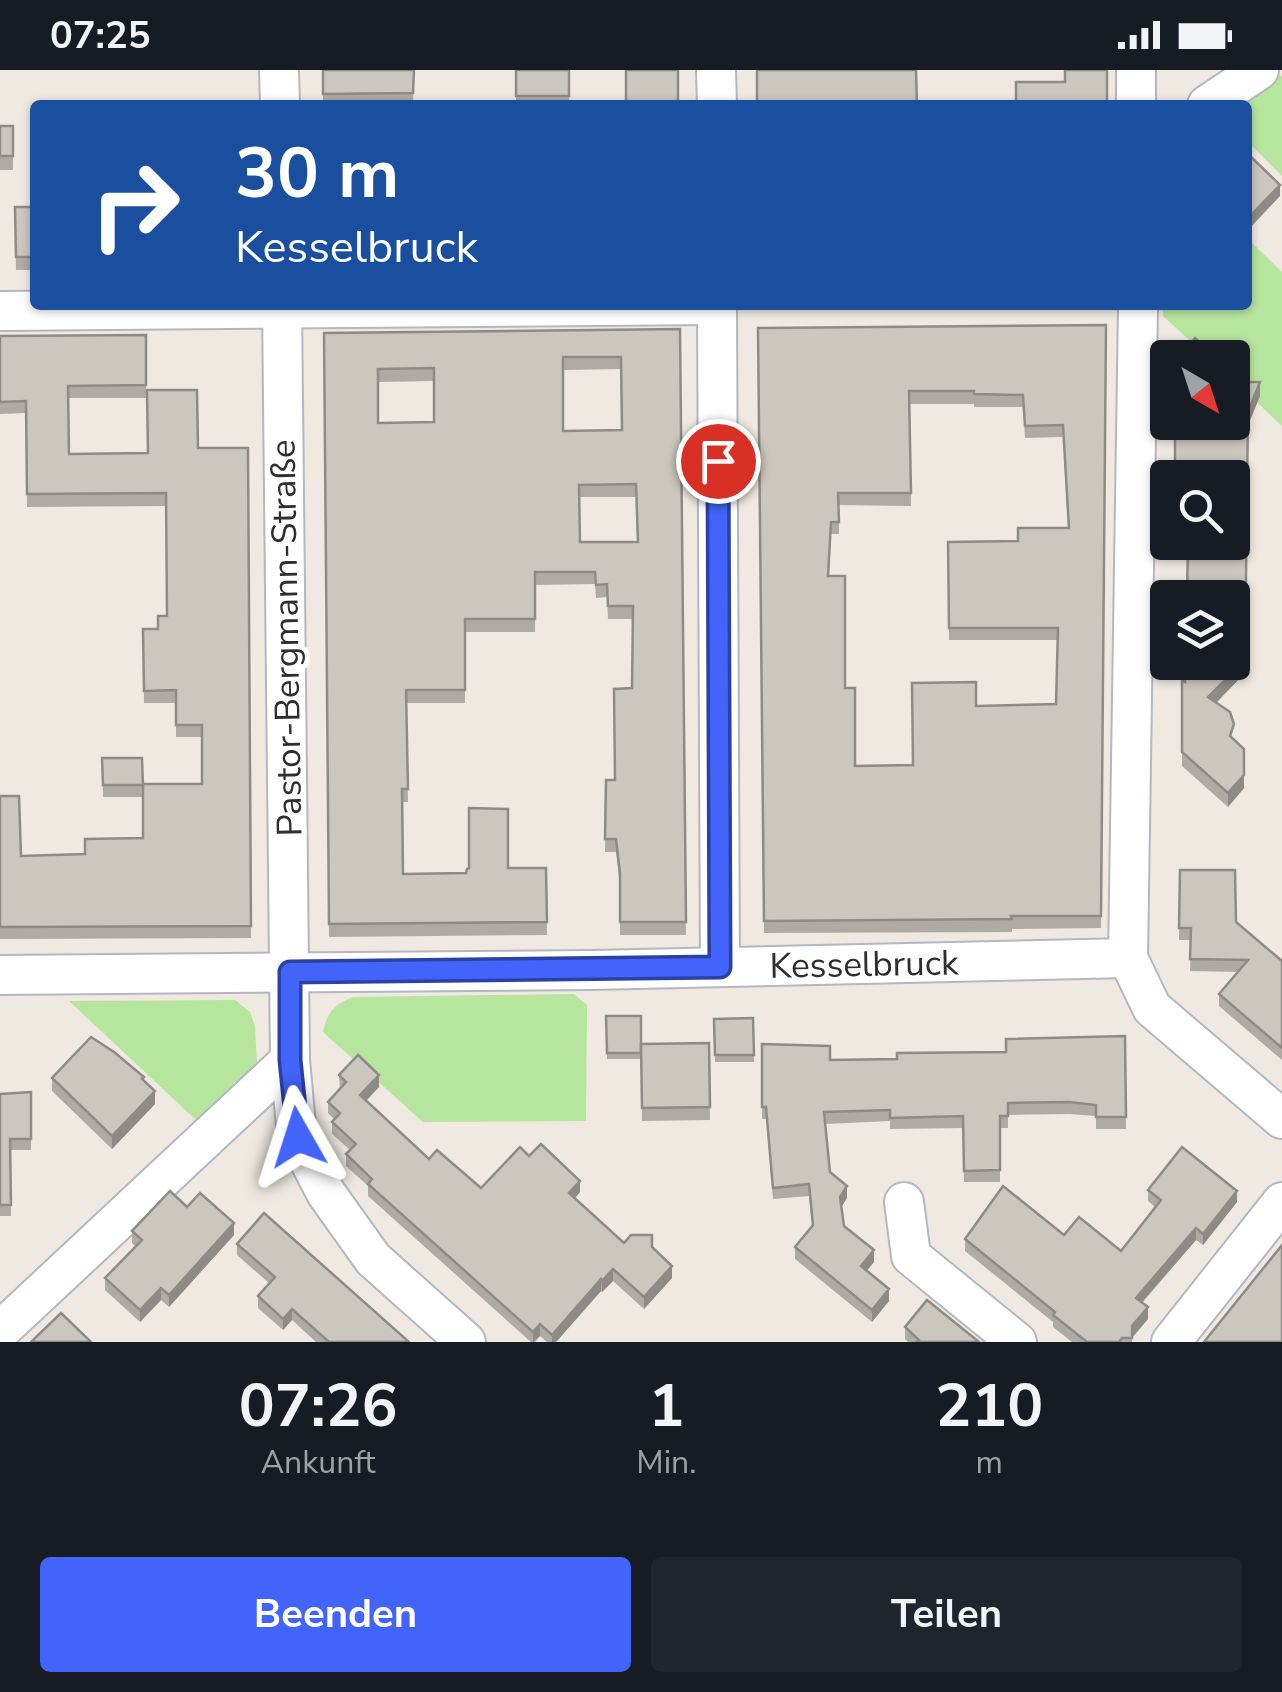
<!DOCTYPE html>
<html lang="de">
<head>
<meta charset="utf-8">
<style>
	:root { --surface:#171b24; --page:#20242c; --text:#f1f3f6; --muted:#9ea1a6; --accent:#4264fb }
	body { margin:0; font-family:"Nunito Sans",sans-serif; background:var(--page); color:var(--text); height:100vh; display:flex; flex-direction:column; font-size:38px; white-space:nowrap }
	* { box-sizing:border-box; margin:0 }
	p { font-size:32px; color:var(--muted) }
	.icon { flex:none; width:55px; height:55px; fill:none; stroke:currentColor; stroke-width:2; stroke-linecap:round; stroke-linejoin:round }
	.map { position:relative; height:1272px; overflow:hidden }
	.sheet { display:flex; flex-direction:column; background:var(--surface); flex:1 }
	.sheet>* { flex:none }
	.hud { position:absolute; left:30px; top:30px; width:1222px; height:210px; border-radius:10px; box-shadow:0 2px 8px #0004; background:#1a4fa0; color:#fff; overflow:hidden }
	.needle { width:65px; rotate:141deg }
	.fabs { position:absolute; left:1150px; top:270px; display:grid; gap:20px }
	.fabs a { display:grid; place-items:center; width:100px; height:100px; border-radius:10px; background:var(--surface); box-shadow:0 2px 8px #0004; font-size:50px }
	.pin { position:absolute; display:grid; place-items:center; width:85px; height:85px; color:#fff; margin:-42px; border:5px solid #fff; border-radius:50%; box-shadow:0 2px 10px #0007 }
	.me { position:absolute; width:110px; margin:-55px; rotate:354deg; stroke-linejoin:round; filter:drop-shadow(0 0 8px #0008) }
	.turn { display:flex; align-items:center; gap:35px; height:210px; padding:0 40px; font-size:45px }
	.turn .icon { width:130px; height:130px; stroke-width:2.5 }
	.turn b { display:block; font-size:70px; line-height:85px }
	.eta { display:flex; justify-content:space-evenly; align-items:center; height:170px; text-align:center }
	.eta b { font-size:60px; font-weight:700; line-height:70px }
	.action { display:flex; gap:20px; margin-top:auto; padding:20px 40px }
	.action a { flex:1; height:115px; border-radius:10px; background:var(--accent); color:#fff; font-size:40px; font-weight:700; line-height:115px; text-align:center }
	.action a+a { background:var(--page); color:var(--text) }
	.status { display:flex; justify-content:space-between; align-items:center; height:70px; padding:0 50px; background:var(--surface); direction:ltr }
	.status svg { height:28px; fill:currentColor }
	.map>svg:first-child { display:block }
	.green { fill:#b6e59e }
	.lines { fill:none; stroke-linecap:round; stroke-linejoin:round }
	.minor-casing { stroke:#b4b7c1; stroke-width:42 }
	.minor { stroke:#fff; stroke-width:38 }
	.wall { fill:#afaba4; fill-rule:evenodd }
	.shaded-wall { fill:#8e8b86 }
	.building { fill:#cbc7bf; stroke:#8e8b86; stroke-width:2.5; fill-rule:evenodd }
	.route-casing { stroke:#2b41a3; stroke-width:25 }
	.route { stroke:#4264fb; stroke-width:18 }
	.labels { text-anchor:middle; stroke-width:10; stroke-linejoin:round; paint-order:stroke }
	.street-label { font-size:35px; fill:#2e2e2e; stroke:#fff }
</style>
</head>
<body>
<div class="status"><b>07:25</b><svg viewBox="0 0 49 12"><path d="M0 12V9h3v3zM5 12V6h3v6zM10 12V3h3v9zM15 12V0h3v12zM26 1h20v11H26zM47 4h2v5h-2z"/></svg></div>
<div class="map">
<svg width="1282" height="1272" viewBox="0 0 1282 1272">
	<rect width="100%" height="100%" fill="#efe9e1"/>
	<!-- green -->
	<g class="green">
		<polygon points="1277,2 1282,7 1282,106 1248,72 1248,35 1226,35"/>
		<polygon points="1248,169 1282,202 1282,356 1233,310 1232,288 1208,287 1163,246 1163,235 1248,235"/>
		<path d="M574,924l13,11 -1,116 -163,1 -100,-90c4,-20 12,-28 30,-35z"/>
		<polygon points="235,930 250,942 255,956 257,995 250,1013 216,1032 197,1051 69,931"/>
	</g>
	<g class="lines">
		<defs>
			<g id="minor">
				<polyline points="279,0 280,35"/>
				<polyline points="716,0 717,35"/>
				<polyline points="1136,35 1136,0"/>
				<polyline points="1207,35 1259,0"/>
				<polyline points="282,235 290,990 297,1067 326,1123 373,1189 466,1272"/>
				<polyline points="717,235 720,897"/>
				<polyline points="1138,235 1128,888 1152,938 1282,1049"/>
				<polyline points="0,241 714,235"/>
				<polyline points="0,905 591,900 1128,888"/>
				<polyline points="904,1132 911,1186 1017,1272"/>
				<polyline points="0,1261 290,990"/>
				<polyline points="1171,1272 1282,1132"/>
			</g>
		</defs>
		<!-- minor casing -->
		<use href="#minor" class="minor-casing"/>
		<!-- minor -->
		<use href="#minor" class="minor"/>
	</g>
	<!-- wall -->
	<g class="wall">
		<polygon points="323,0 414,0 413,35 323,35"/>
		<polygon points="516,0 570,0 569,35 516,35"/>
		<rect x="0" y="56" width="13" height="44"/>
		<polygon points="15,137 35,137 35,200 16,200"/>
		<path d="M1106,255l-5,603 -89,1v3l-248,1 -6,-605zM910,334h64v3h49l2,31 38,-1 5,91 -50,13 -70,1 1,98h109l-2,64 -80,2 -63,59 -58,1 -26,-190 2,-42h8v-29l72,1z"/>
		<path d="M680,259l6,606h-66v-49l-4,-34h-11l1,-72h8l18,-92v-69h-24l-1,-22 -11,1 -1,-14 -60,1v47h-70v71h-59l2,99h-6l1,72 63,-1 42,-5h38l1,67 -218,2 -5,-604zM621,299l1,61 -59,1v-61zM434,311v41l-56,1v-41zM579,427h57l1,45h-57z"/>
		<polygon points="146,265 146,328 69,328 69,384 148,383 198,378 248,378 251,868 0,869 0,726 21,786 85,784 143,768 143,727 103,727 102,688 143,714 202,714 202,667 176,667 176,633 144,633 143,559 158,559 167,546 166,436 27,437 26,343 0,344 0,266"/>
		<polygon points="1260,326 1248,355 1245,603 1216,633 1233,669 1244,679 1244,718 1228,737 1182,696 1182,610 1185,612 1232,472 1175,408"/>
		<polygon points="1180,800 1236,852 1282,891 1282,990 1219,936 1219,924 1238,902 1190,901 1191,870 1179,870"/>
		<polygon points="606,946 641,946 641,989 607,989"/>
		<polygon points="753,948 754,992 715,992 714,949"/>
		<polygon points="1125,966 1126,1059 1096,1059 1096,1046 1069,1044 1008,1045 1008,1058 1000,1058 1000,1112 964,1112 963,1058 890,1059 890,1051 825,1054 830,1102 847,1128 841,1137 844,1156 874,1192 866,1201 889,1231 872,1252 795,1189 795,1177 812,1156 809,1126 773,1129 766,1049 762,1049 762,974 830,990 897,989 1006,982"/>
		<polygon points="709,973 710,1050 642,1051 641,974"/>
		<polygon points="339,1005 379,1017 366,1031 429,1089 481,1118 529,1086 580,1122 575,1128 624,1173 652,1177 672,1208 644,1239 613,1211 602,1222 601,1221 556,1272 547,1272 540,1266 535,1272 531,1272 368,1126 368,1116 346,1096 346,1084 350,1080 332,1064 332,1052 334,1049 328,1043 328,1032 340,1019"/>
		<polygon points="52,1008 144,1011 155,1034 112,1079 52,1021"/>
		<polygon points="31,1022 31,1080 10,1080 11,1146 0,1146 0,1024"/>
		<polygon points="1148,1120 1237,1132 1203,1175 1196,1170 1142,1233 1148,1249 1132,1267 1132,1272 1072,1272 1053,1257 1053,1252 965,1181 965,1169 1064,1165 1121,1181 1155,1137 1148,1131"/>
		<polygon points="187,1137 234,1165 169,1237 161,1230 140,1252 105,1220 105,1208 135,1176 132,1173 132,1161"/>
		<polygon points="237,1174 409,1272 316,1272 292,1250 283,1260 258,1238 258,1226 269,1213 237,1185"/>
		<polygon points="905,1257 979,1272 908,1272 905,1269"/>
	</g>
	<!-- shaded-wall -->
	<g class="shaded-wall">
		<polygon points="1280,115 1280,126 1248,160 1248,148"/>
		<polygon points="1260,312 1260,326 1248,355 1245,603 1208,641 1208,627 1248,342"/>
		<polygon points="1244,705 1244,718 1228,737 1228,723"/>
		<polygon points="379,1005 379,1017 360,1037 360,1025"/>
		<polygon points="155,1021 155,1034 112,1079 112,1066"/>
		<polygon points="580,1111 580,1122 569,1135 569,1123"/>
		<polygon points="847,1116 847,1128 840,1139 840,1127"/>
		<polygon points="1237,1121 1237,1132 1203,1175 1203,1164"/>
		<polygon points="234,1153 234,1165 169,1237 169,1225"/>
		<polygon points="1196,1158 1196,1170 1136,1239 1136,1228"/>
		<polygon points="874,1180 874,1192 861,1208 861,1196"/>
		<polygon points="672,1196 672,1208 644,1239 644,1227"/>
		<polygon points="613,1199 613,1211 602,1222 602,1211"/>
		<polygon points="601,1209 601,1221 556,1272 552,1272 552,1265"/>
		<polygon points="161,1218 161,1230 140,1252 140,1240"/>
		<polygon points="889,1219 889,1231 872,1252 872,1240"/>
		<polygon points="1148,1237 1148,1249 1132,1268 1132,1256"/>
		<polygon points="292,1239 292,1250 283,1260 283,1249"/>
		<polygon points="540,1254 540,1266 533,1272 533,1262"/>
	</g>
	<!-- building -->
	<g class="building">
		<polygon points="323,0 414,0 413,23 323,24"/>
		<rect x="516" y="0" width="53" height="26"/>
		<rect x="626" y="0" width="52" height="35"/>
		<polygon points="757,0 916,0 917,35 757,35"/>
		<polygon points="1065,0 1107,0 1107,35 1016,35 1016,12 1065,12"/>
		<rect x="0" y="56" width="13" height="30"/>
		<polygon points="1248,84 1280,115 1248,148"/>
		<polygon points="15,137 35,137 35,187 16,187"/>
		<path d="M1106,255l-5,591h-90l1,3 -248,2 -6,-593zM909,321h65v3l49,1 2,31 38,-1 6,103h-51v13l-70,1 1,86h109l-2,76 -80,2v-24l-64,1 1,82 -58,1v-78h-10v-112h-17l3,-54h8l-1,-29h73z"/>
		<path d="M680,259l6,593h-66v-49l-4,-34h-11l1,-59h9l-1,-91 18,-1 1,-82h-25l-1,-22 -11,1 -1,-13h-60v47h-70v71h-59l2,99h-6l1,85 63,-1 1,-4 2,-1v-60l39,1v59h38l1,54 -218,2 -5,-591zM563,287h58l1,73 -59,1zM434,298v54l-56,1v-54zM636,414l2,58h-58l-1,-57z"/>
		<polygon points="146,265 146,315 68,316 69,384 148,383 147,320 197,320 198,378 248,378 251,856 0,857 0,726 19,726 21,786 85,784 85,769 143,768 143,714 202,714 202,655 176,655 176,620 144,621 143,559 158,559 158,546 167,546 166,423 27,424 26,331 0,332 0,266"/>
		<polygon points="1195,268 1217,288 1178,288"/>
		<polygon points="1232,301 1245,312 1260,312 1248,342 1245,590 1208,627 1230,642 1234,654 1230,666 1244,679 1244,705 1228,723 1182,682 1182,610 1185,612 1186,592 1232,592 1232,528 1187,528 1188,472 1232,472 1232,408 1175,408 1175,352 1232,352"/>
		<polygon points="102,688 142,688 143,715 103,715"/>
		<polygon points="1180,800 1235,800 1236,852 1282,891 1282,978 1219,924 1248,890 1190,889 1191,858 1179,858"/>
		<polygon points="606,946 641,946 641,983 607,983"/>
		<polygon points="753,948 754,985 715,985 714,949"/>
		<polygon points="1125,966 1126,1047 1096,1047 1096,1035 1069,1032 1008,1033 1008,1046 1000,1046 1000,1100 964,1101 963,1046 890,1048 890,1040 824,1042 830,1102 847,1116 840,1127 844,1156 874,1180 861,1196 889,1219 872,1240 795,1177 813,1155 809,1114 773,1118 766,1037 762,1037 762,974 830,976 830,990 897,989 897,983 1006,982 1006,969"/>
		<polygon points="91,967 114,982 144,1007 142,1009 155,1021 112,1066 52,1008"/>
		<polygon points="709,973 710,1037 642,1038 641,974"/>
		<polygon points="358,985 379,1005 360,1025 429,1089 437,1080 481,1118 520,1077 529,1086 541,1074 580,1111 569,1123 624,1173 631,1165 652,1165 652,1177 672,1196 644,1227 613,1199 602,1211 601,1209 552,1265 540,1254 533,1262 368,1114 372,1109 346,1084 356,1074 332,1052 340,1043 328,1032 346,1012 339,1005"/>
		<polygon points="31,1022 31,1069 10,1069 11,1135 0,1135 0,1024"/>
		<polygon points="1182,1077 1237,1121 1203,1164 1196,1158 1136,1228 1148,1237 1132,1256 1132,1268 1122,1268 1119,1272 1087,1272 1053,1245 1055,1242 965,1169 1003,1116 1064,1165 1079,1147 1121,1181 1161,1130 1148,1120"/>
		<polygon points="170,1121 187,1137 200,1123 234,1153 169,1225 161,1218 140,1240 105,1208 142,1170 132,1161"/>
		<polygon points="264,1143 409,1272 329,1272 292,1239 283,1249 258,1226 275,1207 237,1174"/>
		<polygon points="1282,1175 1282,1272 1204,1272"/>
		<polygon points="927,1230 979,1272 917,1272 919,1270 905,1257"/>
		<polygon points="61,1243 91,1272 31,1272"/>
	</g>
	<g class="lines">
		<defs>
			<polyline id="route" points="298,1067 290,990 290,902 720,897 718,391"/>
		</defs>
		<!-- route casing -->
		<use href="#route" class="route-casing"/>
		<!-- route -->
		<use href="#route" class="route"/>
	</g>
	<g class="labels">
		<!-- street labels -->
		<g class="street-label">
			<text transform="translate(286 568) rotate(-91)" y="12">Pastor-Bergmann-Straße</text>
			<text transform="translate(864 894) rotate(-1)" y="12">Kesselbruck</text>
		</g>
	</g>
</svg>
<div class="fabs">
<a><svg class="needle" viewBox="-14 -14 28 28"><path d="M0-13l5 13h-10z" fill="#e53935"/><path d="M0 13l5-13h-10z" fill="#9ea1a6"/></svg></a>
<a><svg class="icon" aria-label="search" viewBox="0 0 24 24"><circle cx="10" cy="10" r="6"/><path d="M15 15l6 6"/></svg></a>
<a><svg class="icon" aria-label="layers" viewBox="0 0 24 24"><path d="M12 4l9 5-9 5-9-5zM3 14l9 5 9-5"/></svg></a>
</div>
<div class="pin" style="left:718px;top:391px;background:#d93025"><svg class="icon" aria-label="arrive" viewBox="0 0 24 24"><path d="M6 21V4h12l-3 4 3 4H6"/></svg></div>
<svg class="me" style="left:298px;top:1067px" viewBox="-20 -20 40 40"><path d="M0-17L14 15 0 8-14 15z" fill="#4264fb" stroke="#fff" stroke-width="4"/></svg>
<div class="hud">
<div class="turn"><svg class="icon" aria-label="right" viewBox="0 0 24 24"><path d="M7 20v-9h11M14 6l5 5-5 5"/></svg><div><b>30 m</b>Kesselbruck</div></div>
</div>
</div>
<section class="sheet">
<div class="eta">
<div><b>07:26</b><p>Ankunft</p></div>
<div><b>1</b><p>Min.</p></div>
<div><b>210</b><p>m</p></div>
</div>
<div class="action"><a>Beenden</a><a>Teilen</a></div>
</section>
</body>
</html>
